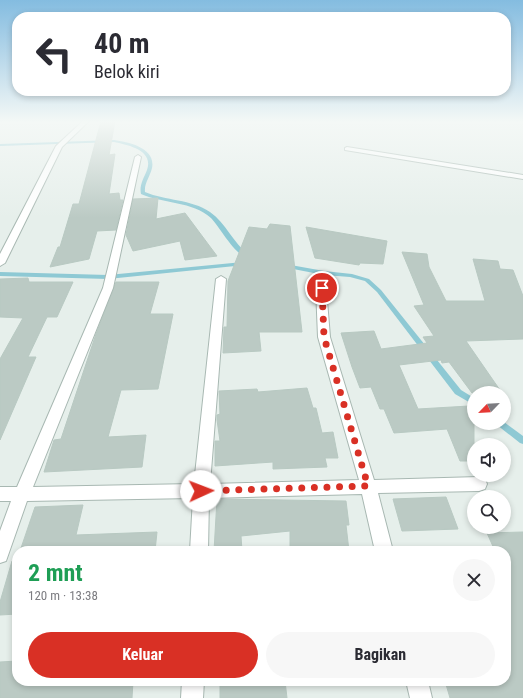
<!DOCTYPE html>
<html lang="id">
<head>
<meta charset="utf-8">
<style>
	:root { --surface:#fff; --page:#f7f7f7; --text:#2b2b33; --muted:#7c7c81; --accent:#d93025 }
	body { margin:0; font-family:"Roboto Condensed",sans-serif; background:var(--page); color:var(--text); height:100vh; display:flex; flex-direction:column; font-size:15px; white-space:nowrap }
	* { box-sizing:border-box; margin:0 }
	p { font-size:13px; color:var(--muted) }
	.icon { flex:none; width:22px; height:22px; fill:none; stroke:currentColor; stroke-width:2; stroke-linecap:round; stroke-linejoin:round }
	.map { position:relative; flex:1; overflow:hidden }
	.panel { position:absolute; left:12px; top:546px; width:499px; height:140px; display:flex; flex-direction:column; background:var(--surface); border-radius:16px; box-shadow:0 2px 6px #0003 }
	.panel>* { flex:none }
	.top-card { position:absolute; left:12px; top:12px; width:499px; height:84px; border-radius:16px; box-shadow:0 2px 6px #0003; background:#fff; color:var(--text); overflow:hidden }
	.needle { width:26px; rotate:245deg }
	.buttons { position:absolute; left:467px; top:386px; display:grid; gap:8px }
	.buttons a { display:grid; place-items:center; width:44px; height:44px; border-radius:50%; background:var(--surface); box-shadow:0 2px 6px #0003; font-size:20px }
	.pin { position:absolute; display:grid; place-items:center; width:34px; height:34px; color:#fff; margin:-17px; border:2px solid #fff; border-radius:50%; box-shadow:0 1px 4px #0007 }
	.me { position:absolute; width:44px; margin:-22px; rotate:88deg; stroke-linejoin:round; filter:drop-shadow(0 0 3px #0008) }
	.turn { display:flex; align-items:center; gap:14px; height:84px; padding:0 16px; font-size:18px }
	.turn .icon { width:52px; height:52px; stroke-width:2.5 }
	.turn b { display:block; font-size:28px; line-height:34px }
	.round { display:grid; place-items:center; flex:none; width:42px; height:42px; border-radius:21px; background:var(--page) }
	.headline { display:flex; align-items:center; justify-content:space-between; height:68px; padding:0 16px }
	h1 { font-size:24px; font-weight:700; line-height:30px; color:#1e9e55 }
	.button { display:flex; gap:8px; margin-top:auto; padding:8px 16px }
	.button a { flex:1; height:46px; border-radius:24px; background:var(--accent); color:#fff; font-size:16px; font-weight:700; line-height:46px; text-align:center }
	.button a+a { background:var(--page); color:var(--text) }
	.map>svg:first-child { display:block }
	.lines { fill:none; stroke-linecap:round; stroke-linejoin:round }
	.stream { fill:#8ec9d4; fill-rule:evenodd }
	.building { fill:#bbcac4; stroke:#b8c9c2 }
	.service-casing { stroke:#a8b8b2; stroke-width:2 }
	.minor-casing { stroke:#a8b8b2; stroke-width:2 }
	.service { fill:#fff; fill-rule:evenodd }
	.minor { fill:#fff; fill-rule:evenodd }
	.route { stroke:#d93025; stroke-width:7; stroke-dasharray:0 12.6 }
</style>
</head>
<body>
<div class="map">
<svg width="523" height="698" viewBox="0 0 523 698">
	<rect width="100%" height="100%" fill="#e6efeb"/>
	<g class="lines">
		<!-- stream -->
		<g class="stream">
			<path d="M114,140c15,2 42,8 38,28 -2,9 -8,15 -7,24 21,9 46,7 65,20 16,11 23,31 39,43v2c-13,1 -29,-30 -38,-39 -19,-17 -47,-14 -70,-24 -2,-9 3,-16 6,-24 7,-20 -19,-25 -33,-28l-114,4v-2z"/>
			<polygon points="243,262 246,264 245,265 108,279 0,276 0,272 108,275"/>
			<polygon points="285,264 324,271 352,274 369,279 381,290 461,390 474,398 474,405 455,394 377,292 365,281 350,277 324,275 283,267 282,266"/>
			<polygon points="504,422 523,436 523,444 520,443 497,425 496,423 504,423"/>
		</g>
	</g>
	<!-- building -->
	<g class="building">
		<polygon points="101,121 115,121 109,155 115,154 109,194 119,193 120,200 123,200 116,230 97,231 89,259 50,267 58,247 60,247 73,204 79,204"/>
		<polygon points="158,198 156,219 185,213 217,256 185,260 180,241 133,251 126,235 133,199"/>
		<polygon points="270,224 290,226 302,332 259,332 261,351 223,353 224,327 227,327 228,281 249,227 267,229"/>
		<polygon points="306,227 387,241 383,264 360,263 359,265 315,258"/>
		<polygon points="402,252 427,254 429,267 446,301 485,301 473,259 498,261 500,269 513,270 523,296 523,339 466,341 502,393 472,393 449,362 442,363 441,360 399,365 418,409 469,406 474,415 474,461 460,461 447,429 394,433 384,409 380,409 371,387 360,388 352,367 341,333 374,331 381,349 427,343 423,337 434,336 414,306 424,305"/>
		<polygon points="28,278 29,282 73,282 57,317 47,317 28,357 36,357 0,440 0,359 23,318 0,317 0,279"/>
		<polygon points="116,282 159,282 150,314 173,314 158,389 121,390 108,437 146,435 142,467 44,472 54,440 61,439 96,334"/>
		<polygon points="307,388 313,408 316,408 322,433 333,432 338,458 325,458 327,467 273,469 273,462 215,466 215,441 220,441 217,420 217,415 220,414 219,391 257,389 258,392"/>
		<polygon points="446,497 458,529 402,531 393,499"/>
		<polygon points="217,499 346,501 349,525 346,525 349,551 290,551 290,531 241,536 242,551 214,551"/>
		<polygon points="83,505 76,535 157,532 155,551 20,551 35,507"/>
		<polygon points="523,532 523,698 450,698 445,681 506,681 506,551 495,551 487,533"/>
		<polygon points="12,561 17,561 17,614 0,615 0,602"/>
		<polygon points="17,661 17,681 133,681 132,698 0,698 0,662"/>
		<polygon points="220,681 285,681 287,698 220,698"/>
	</g>
	<g class="lines">
		<defs>
			<polygon id="service" points="347,147 523,175 523,179 345,150 345,148"/>
			<g id="minor">
				<polygon points="83,121 89,121 62,147 5,263 0,266 0,254 56,146"/>
				<polygon points="138,155 141,157 113,288 33,487 194,484 216,279 221,276 226,279 210,484 359,480 318,337 316,288 321,285 326,288 330,337 374,480 479,477 485,479 487,484 485,489 479,491 378,493 393,551 375,551 362,494 209,498 208,551 190,551 193,498 27,501 6,561 0,563 0,531 11,501 0,501 0,487 17,487 103,288 135,157"/>
				<polygon points="182,681 204,681 203,698 181,698"/>
				<polygon points="406,681 428,681 432,698 410,698"/>
			</g>
		</defs>
		<!-- service casing -->
		<use href="#service" class="service-casing"/>
		<!-- minor casing -->
		<use href="#minor" class="minor-casing"/>
		<!-- service -->
		<use href="#service" class="service"/>
		<!-- minor -->
		<use href="#minor" class="minor"/>
	</g>
	<!-- sky -->
	<linearGradient id="sky" x2="0" y2="1"><stop stop-color="#84bce0"/><stop offset="0.56" stop-color="#f4f8f6"/><stop offset="1" stop-color="#f4f8f6" stop-opacity="0"/></linearGradient>
	<rect width="523" height="218" fill="url(#sky)"/>
	<g class="lines">
		<!-- route -->
		<polyline class="route" points="201,491 368,486 324,337 322,288"/>
	</g>
</svg>
<div class="buttons">
<a><svg class="needle" viewBox="-14 -14 28 28"><path d="M0-13l5 13h-10z" fill="#e53935"/><path d="M0 13l5-13h-10z" fill="#7c7c81"/></svg></a>
<a><svg class="icon" aria-label="sound" viewBox="0 0 24 24"><path d="M4 9h4l5-4v14l-5-4H4zM17 9q2 3 0 6"/></svg></a>
<a><svg class="icon" aria-label="search" viewBox="0 0 24 24"><circle cx="10" cy="10" r="6"/><path d="M15 15l6 6"/></svg></a>
</div>
<div class="pin" style="left:322px;top:288px;background:#d93025"><svg class="icon" aria-label="arrive" viewBox="0 0 24 24"><path d="M6 21V4h12l-3 4 3 4H6"/></svg></div>
<svg class="me" style="left:201px;top:491px" viewBox="-20 -20 40 40"><circle r="19" fill="#fff"/><path d="M0-13L10 11 0 6-10 11z" fill="#d93025"/></svg>
<div class="top-card">
<div class="turn"><svg class="icon" aria-label="left" viewBox="0 0 24 24"><path d="M17 20v-9H6M10 6l-5 5 5 5"/></svg><div><b>40 m</b>Belok kiri</div></div>
</div>
<section class="panel">
<div class="headline"><div><h1>2 mnt</h1><p>120 m · 13:38</p></div><a class="round"><svg class="icon" aria-label="close" viewBox="0 0 24 24"><path d="M6 6l12 12M18 6L6 18"/></svg></a></div>
<div class="button"><a>Keluar</a><a>Bagikan</a></div>
</section>
</div>
</body>
</html>
